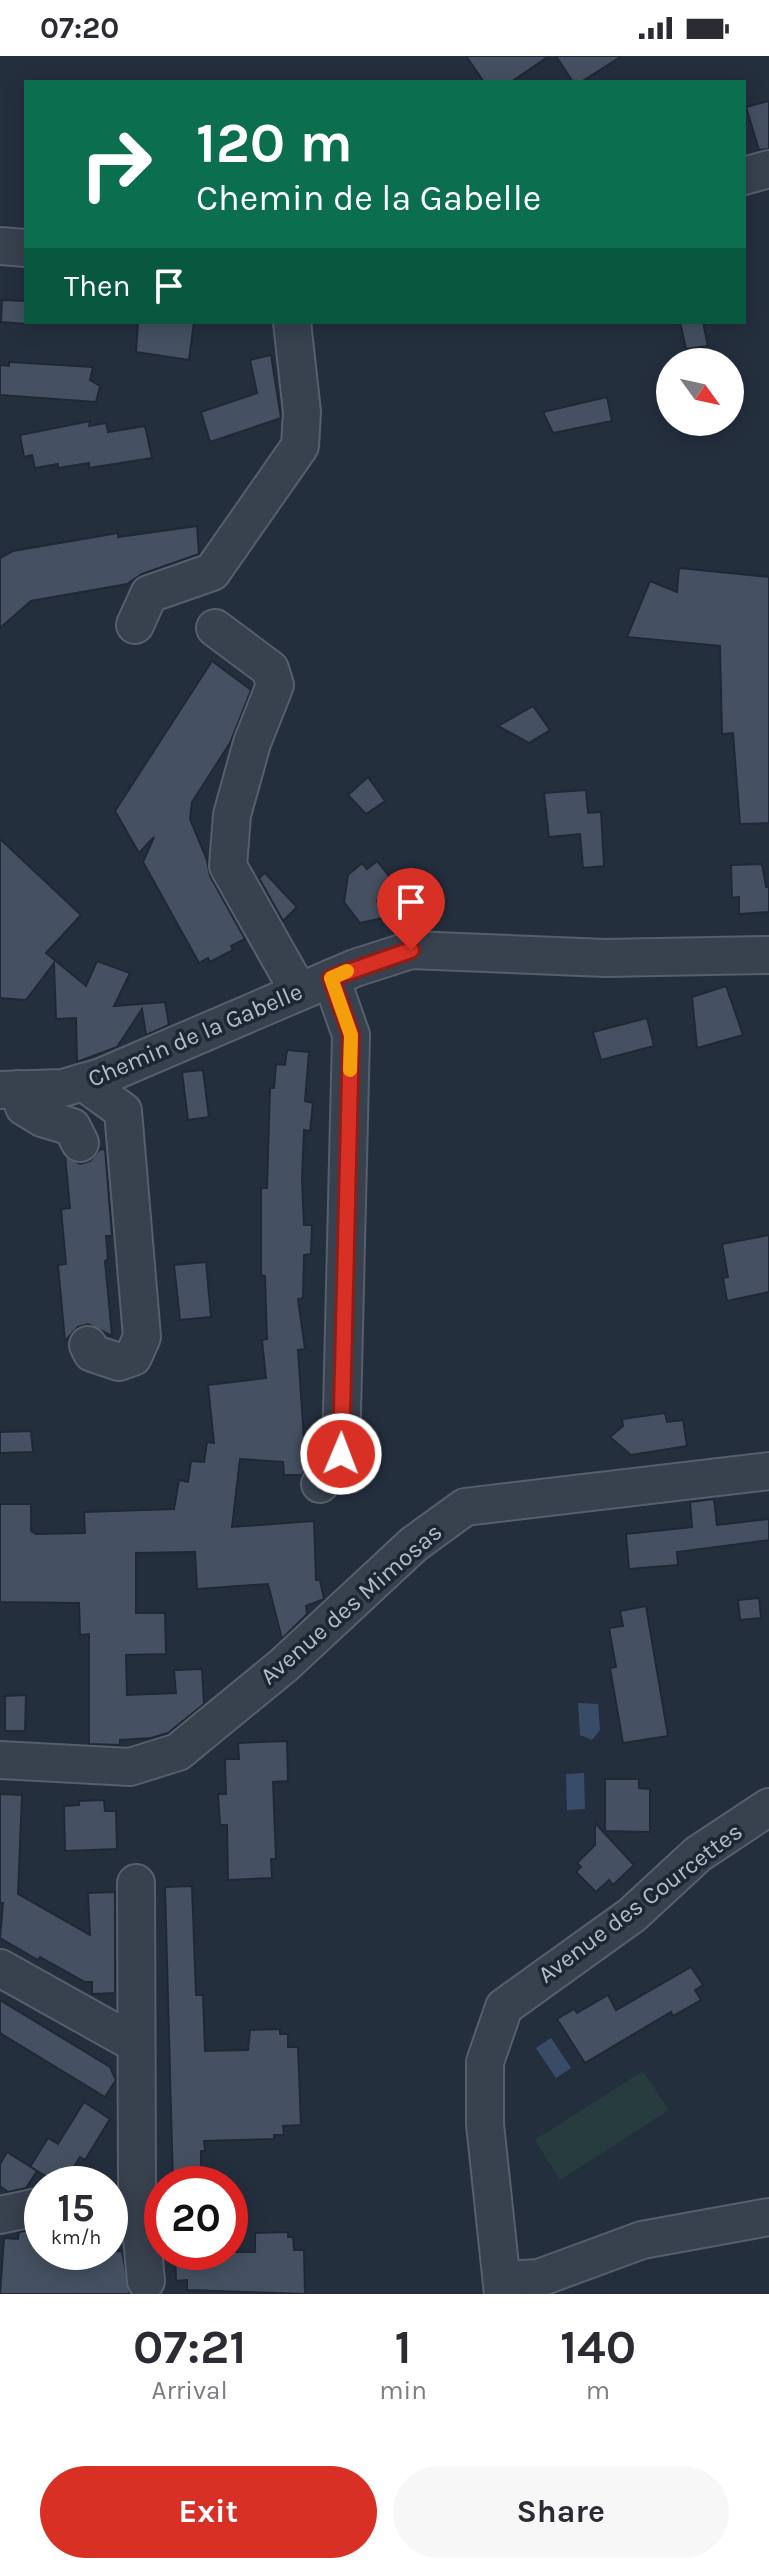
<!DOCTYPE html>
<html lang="en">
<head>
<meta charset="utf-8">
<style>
	:root { --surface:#fff; --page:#f7f7f7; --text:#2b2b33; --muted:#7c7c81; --accent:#d93025 }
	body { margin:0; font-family:Karla,sans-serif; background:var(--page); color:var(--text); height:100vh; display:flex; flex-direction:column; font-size:30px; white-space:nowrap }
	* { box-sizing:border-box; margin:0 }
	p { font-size:26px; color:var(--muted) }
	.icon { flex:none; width:44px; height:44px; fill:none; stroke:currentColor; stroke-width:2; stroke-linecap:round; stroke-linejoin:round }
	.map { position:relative; height:2238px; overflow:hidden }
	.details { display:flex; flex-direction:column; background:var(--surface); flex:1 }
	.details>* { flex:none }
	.guide { position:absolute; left:24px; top:24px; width:722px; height:244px; border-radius:0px; box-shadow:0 4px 20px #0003; background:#0b6e4f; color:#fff; overflow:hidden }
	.needle { width:52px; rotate:123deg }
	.buttons { position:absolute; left:656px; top:292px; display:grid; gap:16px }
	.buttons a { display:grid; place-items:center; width:88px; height:88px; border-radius:50%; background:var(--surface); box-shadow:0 4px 20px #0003; font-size:40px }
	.speed { position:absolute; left:24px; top:2110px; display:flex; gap:16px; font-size:40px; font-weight:700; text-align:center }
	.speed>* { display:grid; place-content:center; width:104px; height:104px; border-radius:50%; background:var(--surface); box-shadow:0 4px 20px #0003; line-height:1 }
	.speed small { font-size:20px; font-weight:400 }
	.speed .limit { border:12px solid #d22; background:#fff; color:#111 }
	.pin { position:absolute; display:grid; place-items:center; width:68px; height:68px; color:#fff; margin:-82px -34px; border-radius:50% 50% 50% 0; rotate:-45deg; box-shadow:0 0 8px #0007 }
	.pin .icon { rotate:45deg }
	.me { position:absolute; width:88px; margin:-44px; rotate:1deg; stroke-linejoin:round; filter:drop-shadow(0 0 6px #0008) }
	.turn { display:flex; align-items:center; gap:28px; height:168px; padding:0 40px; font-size:36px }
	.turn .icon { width:104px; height:104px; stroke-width:2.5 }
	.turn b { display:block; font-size:56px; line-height:68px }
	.then { display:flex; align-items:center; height:76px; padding:0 40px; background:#0003; gap:16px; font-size:30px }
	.eta { display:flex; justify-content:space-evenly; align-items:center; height:136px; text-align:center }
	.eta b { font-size:48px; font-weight:700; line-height:56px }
	.cta { display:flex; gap:16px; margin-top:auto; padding:16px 40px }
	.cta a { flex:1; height:92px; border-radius:48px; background:var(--accent); color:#fff; font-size:32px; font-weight:700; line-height:92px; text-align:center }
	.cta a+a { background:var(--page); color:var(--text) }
	.status { display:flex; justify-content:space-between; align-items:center; height:56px; padding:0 40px; background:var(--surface); direction:ltr }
	.status svg { height:22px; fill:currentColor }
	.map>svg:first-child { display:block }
	.green { fill:#263c3f }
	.water { fill:#394c67 }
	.building { fill:#455162; stroke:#1f2835; stroke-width:2 }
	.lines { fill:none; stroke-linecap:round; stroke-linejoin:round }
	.minor-casing { stroke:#565f6c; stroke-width:40 }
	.minor { stroke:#38414e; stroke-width:36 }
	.route-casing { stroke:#8d1f18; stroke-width:20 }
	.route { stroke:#d93025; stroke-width:14 }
	.slow { stroke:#f59e0b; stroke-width:14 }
	.labels { text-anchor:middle; stroke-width:7; stroke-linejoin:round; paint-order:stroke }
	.street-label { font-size:24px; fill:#b4bcc9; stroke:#1d2633 }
</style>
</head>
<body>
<div class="status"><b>07:20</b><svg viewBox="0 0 49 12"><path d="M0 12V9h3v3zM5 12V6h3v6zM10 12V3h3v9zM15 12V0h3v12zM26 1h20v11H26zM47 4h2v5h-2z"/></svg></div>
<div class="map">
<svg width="769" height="2238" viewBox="0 0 769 2238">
	<rect width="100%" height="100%" fill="#242f3e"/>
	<!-- green -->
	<polygon class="green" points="643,2015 669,2054 560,2124 535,2084"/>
	<!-- water -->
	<g class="water">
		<polygon points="578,1647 598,1648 600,1674 592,1684 580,1679"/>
		<polygon points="584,1717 585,1753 567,1754 566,1718"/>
		<polygon points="551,1982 571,2012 556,2022 536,1992"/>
	</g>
	<!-- building -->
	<g class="building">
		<polygon points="466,0 549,0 511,26 484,26"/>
		<polygon points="556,0 622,0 581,26 573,26"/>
		<polygon points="769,45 769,93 759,94 746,51"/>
		<polygon points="2,244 26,245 26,268 1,266"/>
		<polygon points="138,266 194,266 189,304 136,296"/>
		<polygon points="680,266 703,266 708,290 686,293"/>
		<polygon points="271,299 281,362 210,386 201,356 257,337 250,304"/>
		<polygon points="9,306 93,311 90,324 100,330 96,346 0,339 0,309 9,310"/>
		<polygon points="607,341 612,365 553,377 543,356"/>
		<polygon points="90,365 89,370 106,367 108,376 145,370 152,402 89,412 89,407 58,412 58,408 35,412 32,399 24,401 20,379"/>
		<polygon points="197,470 199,498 142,518 127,528 31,545 0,572 0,502 13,495 118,477 118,481"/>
		<polygon points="679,512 769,521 769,767 740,768 733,677 722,678 720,590 627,581 650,525 677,536"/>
		<polygon points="212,605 251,634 230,687 192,746 190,763 207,804 210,820 245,883 231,890 233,894 210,906 208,902 199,907 143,806 154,781 139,797 115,755"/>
		<polygon points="533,650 550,674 529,687 498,670"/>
		<polygon points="368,721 385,745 366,758 348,739"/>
		<polygon points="586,734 588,757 601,756 604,810 583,812 580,778 549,781 544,737"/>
		<polygon points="0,783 81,859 46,897 86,930 97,905 130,917 114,950 165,946 169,969 146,979 142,953 117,991 77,1006 76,962 56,963 54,907 26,944 0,942"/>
		<polygon points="377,805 397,830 377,845 387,861 360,867 344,846 348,819 362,807 367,813"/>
		<polygon points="762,808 766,831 769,831 769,856 739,858 739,841 732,842 731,809"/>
		<polygon points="265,817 297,851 283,865 259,822"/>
		<polygon points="726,930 743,979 697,992 692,941"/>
		<polygon points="647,962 654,990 601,1004 593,976"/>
		<polygon points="287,994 309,996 305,1045 313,1047 310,1075 304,1074 302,1122 304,1169 312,1169 311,1198 304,1199 303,1242 298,1243 305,1293 298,1294 306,1412 302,1419 284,1419 283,1406 240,1403 232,1471 314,1465 316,1524 320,1524 324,1543 306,1550 307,1558 282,1583 268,1528 197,1533 195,1496 136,1497 136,1557 165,1557 166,1598 126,1599 127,1639 176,1637 174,1614 202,1613 204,1648 168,1677 151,1682 120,1684 120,1689 89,1688 89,1578 80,1579 79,1547 0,1546 0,1448 31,1448 31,1475 36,1478 85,1477 84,1456 174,1453 179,1424 188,1426 191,1405 204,1406 207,1386 214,1387 208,1329 266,1322 262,1284 267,1283 265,1220 261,1219 261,1132 267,1132 270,1032 274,1032 276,1008 285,1009"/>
		<polygon points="203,1014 209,1061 188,1064 182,1016"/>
		<polygon points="105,1093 112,1180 106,1180 108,1203 105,1205 112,1280 88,1268 78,1271 65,1285 58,1209 66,1208 61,1153 70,1152 65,1100 80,1108 90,1105 99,1094"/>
		<polygon points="769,1179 769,1236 727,1245 723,1222 728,1221 722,1188"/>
		<polygon points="206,1206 211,1261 180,1264 174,1209"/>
		<polygon points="665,1357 667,1366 683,1364 687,1390 631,1399 610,1381 623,1370 622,1363"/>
		<polygon points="31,1375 33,1396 0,1397 0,1376"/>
		<polygon points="714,1443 717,1469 769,1463 769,1484 677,1496 678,1509 629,1513 626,1478 692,1471 690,1446"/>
		<polygon points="759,1542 761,1562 740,1564 738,1544"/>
		<polygon points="646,1550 668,1680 623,1687 610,1612 616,1611 609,1572 623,1570 620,1555"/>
		<polygon points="26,1639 25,1675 5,1675 5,1640"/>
		<polygon points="287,1685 288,1725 273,1726 276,1803 271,1803 272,1822 228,1824 227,1769 220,1769 218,1738 226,1738 225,1703 239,1703 238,1687"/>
		<polygon points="605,1723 639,1723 639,1732 650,1733 650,1776 605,1775"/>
		<polygon points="0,1738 22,1739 18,1838 90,1879 88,1837 115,1836 115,1937 92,1938 92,1926 85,1926 40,1901 38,1904 0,1882 3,1847 0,1847"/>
		<polygon points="104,1744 105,1755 116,1755 117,1793 65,1795 64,1750 79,1749 79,1745"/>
		<polygon points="595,1767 634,1809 613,1829 609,1824 596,1836 576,1816 581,1811 577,1807 595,1789"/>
		<polygon points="192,1830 196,1939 203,1939 205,1995 248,1994 250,1974 280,1973 280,1978 288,1978 288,1991 298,1991 301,2069 283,2070 284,2079 274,2079 274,2083 204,2085 205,2095 201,2095 201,2128 173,2128 165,1831"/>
		<polygon points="691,1911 703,1929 695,1934 701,1944 673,1960 671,1956 585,2007 557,1963 574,1953 577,1957 608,1939 616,1954"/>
		<polygon points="0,1944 110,2011 116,2024 105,2041 0,1977"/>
		<polygon points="84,2046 110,2063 85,2104 80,2101 63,2128 60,2128 30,2111 48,2082 58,2088"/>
		<polygon points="7,2096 37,2115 26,2132 8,2136 0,2130 0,2108"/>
		<polygon points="35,2173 42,2174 42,2196 122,2195 130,2238 0,2238 4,2182 18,2183 19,2176"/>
		<polygon points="288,2176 288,2181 293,2181 294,2194 304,2194 305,2238 187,2234 187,2224 176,2225 175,2196 255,2196 255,2177"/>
	</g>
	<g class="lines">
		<defs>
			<g id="minor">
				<polyline points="744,120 769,113"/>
				<polyline points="0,190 26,192"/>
				<polyline points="135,569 149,538 212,516 300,390 302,356 292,266"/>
				<polyline points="215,572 270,613 275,629 252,687 232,759 228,810 299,936"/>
				<polyline points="83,1026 123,1055 142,1281 133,1301 119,1306 92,1297 88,1289"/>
				<polyline points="18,1033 24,1051 42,1062 72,1071 80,1087"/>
				<polyline points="0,1034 63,1032 101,1021 355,912 411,894 605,902 769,899"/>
				<polyline points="320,1428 341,1398 351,979 331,922"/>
				<polyline points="0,1704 130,1711 178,1696 284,1609 414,1488 465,1451 769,1415"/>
				<polyline points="136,1827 137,2128 146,2225"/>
				<polyline points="0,1912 136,1988"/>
				<polyline points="0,2159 42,2150"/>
				<polyline points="502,2224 539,2222 642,2184 769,2161"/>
				<polyline points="503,2238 485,2068 485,2006 504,1951 632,1859 698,1798 769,1751"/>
			</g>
		</defs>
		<!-- minor casing -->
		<use href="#minor" class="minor-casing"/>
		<!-- minor -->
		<use href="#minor" class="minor"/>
	</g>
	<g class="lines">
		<defs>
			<polyline id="route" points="341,1398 351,979 331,922 411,894"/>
		</defs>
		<!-- route casing -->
		<use href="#route" class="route-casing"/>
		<!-- route -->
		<use href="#route" class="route"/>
		<!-- slow -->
		<polyline class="slow" points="347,915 331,922 351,979 350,1014"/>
	</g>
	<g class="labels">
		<!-- street labels -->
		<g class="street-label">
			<text transform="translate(195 979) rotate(-23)" y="8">Chemin de la Gabelle</text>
			<text transform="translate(351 1548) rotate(-41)" y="8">Avenue des Mimosas</text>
			<text transform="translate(640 1847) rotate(-37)" y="8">Avenue des Courcettes</text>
		</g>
	</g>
</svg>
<div class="buttons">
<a><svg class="needle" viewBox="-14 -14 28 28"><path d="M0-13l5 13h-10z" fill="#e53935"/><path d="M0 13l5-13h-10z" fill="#7c7c81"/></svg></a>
</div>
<div class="speed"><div>15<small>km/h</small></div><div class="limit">20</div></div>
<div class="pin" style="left:411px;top:894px;background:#d93025"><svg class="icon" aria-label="arrive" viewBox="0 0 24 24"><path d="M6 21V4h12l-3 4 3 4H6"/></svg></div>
<svg class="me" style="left:341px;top:1398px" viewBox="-20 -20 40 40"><circle r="17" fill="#d93025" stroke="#fff" stroke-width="3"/><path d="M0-11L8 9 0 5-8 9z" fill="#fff"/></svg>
<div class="guide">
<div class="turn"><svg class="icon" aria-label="right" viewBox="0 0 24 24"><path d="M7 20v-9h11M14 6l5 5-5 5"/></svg><div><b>120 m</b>Chemin de la Gabelle</div></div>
<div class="then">Then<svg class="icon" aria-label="arrive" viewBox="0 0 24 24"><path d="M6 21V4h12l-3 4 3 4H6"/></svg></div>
</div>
</div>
<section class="details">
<div class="eta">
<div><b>07:21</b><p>Arrival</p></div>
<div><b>1</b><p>min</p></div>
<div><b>140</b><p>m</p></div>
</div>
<div class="cta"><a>Exit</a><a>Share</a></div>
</section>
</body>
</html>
